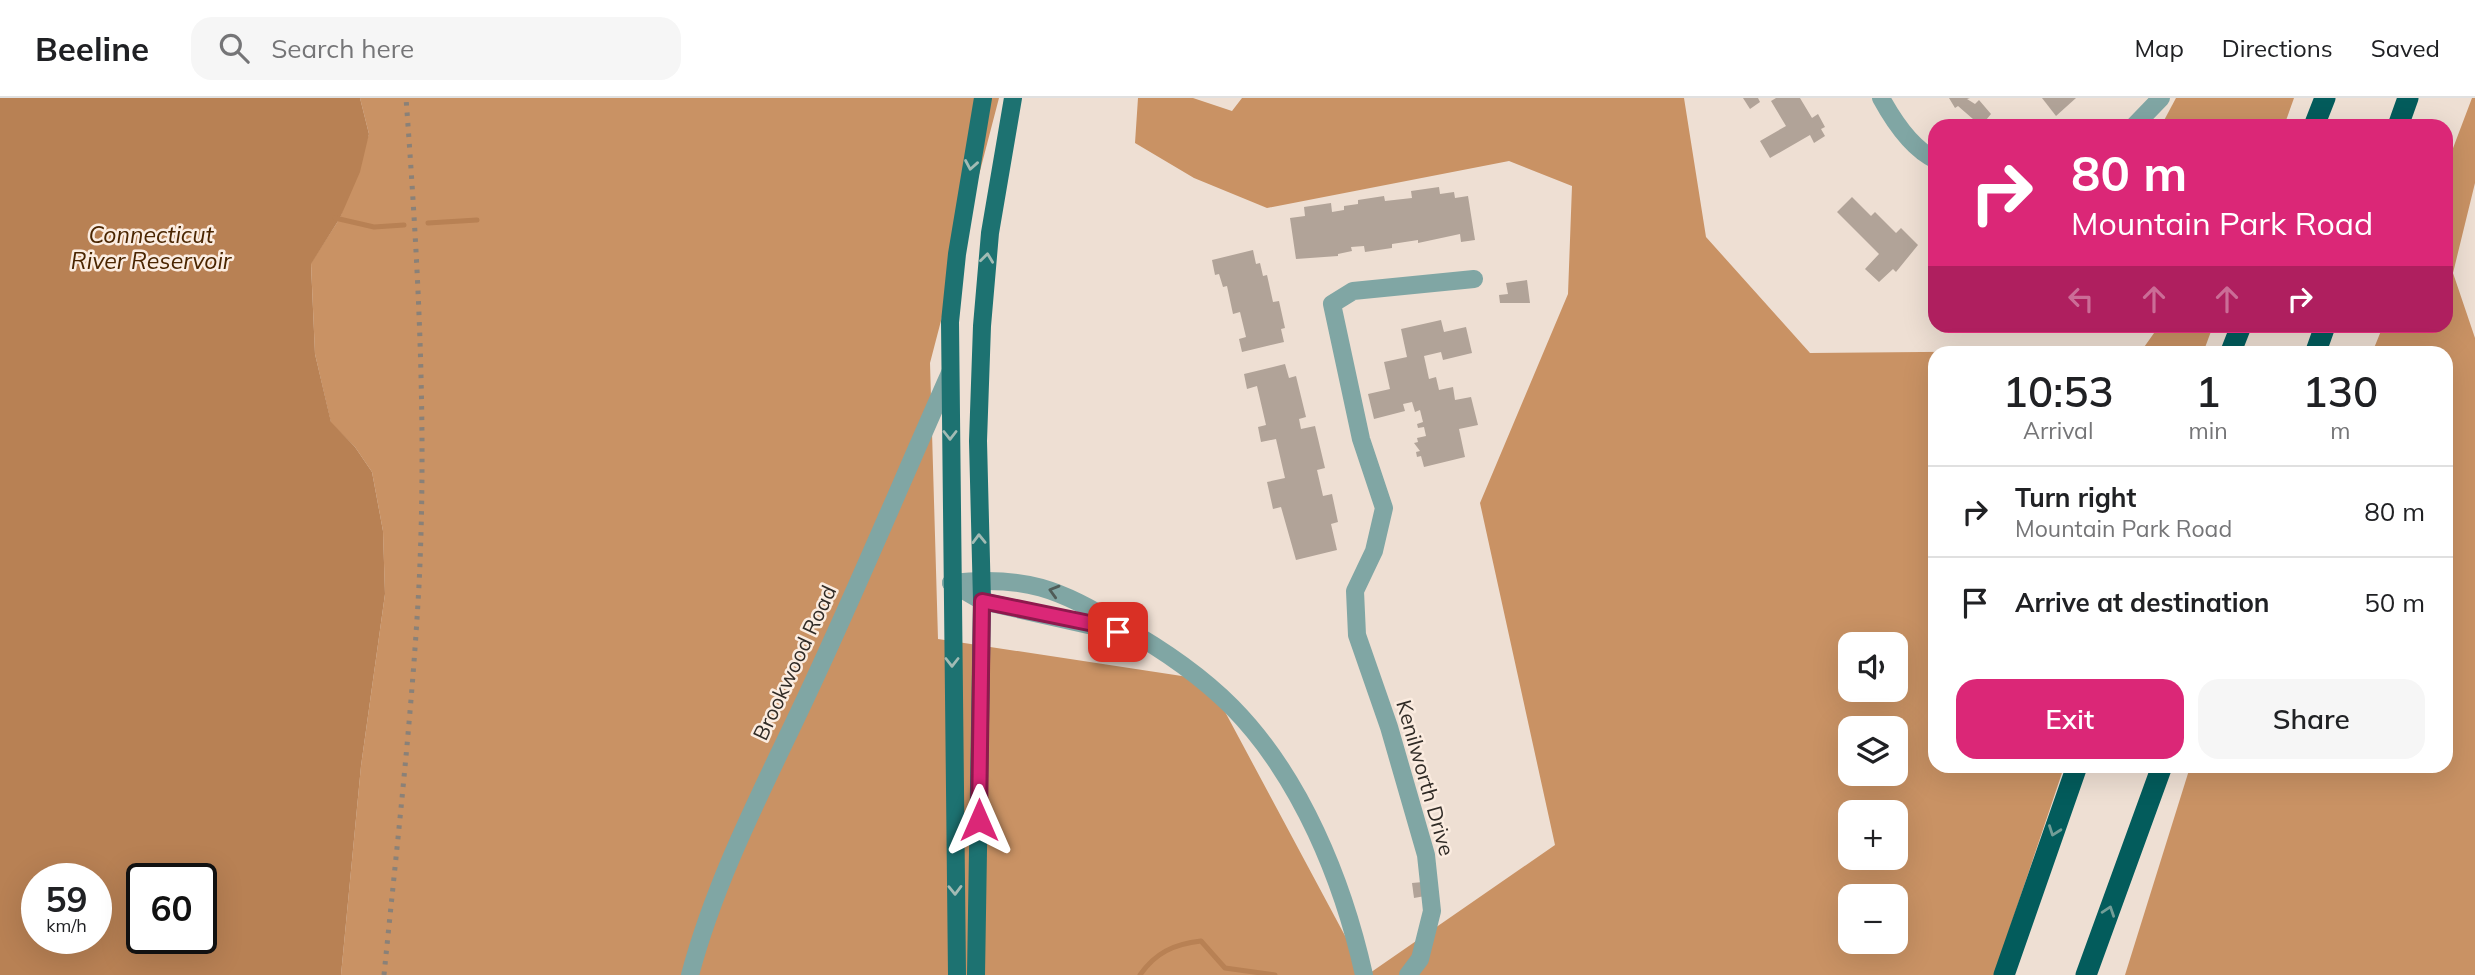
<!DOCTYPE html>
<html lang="en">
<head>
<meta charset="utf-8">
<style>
	:root { --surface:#fff; --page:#f6f6f6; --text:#202124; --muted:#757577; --line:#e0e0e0; --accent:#db2777 }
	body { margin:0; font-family:Mulish,sans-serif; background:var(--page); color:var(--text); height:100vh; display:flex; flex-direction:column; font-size:26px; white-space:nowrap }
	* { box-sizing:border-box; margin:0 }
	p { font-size:23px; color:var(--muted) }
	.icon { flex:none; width:38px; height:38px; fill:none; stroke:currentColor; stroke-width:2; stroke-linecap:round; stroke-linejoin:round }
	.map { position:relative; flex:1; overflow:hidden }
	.sheet { position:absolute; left:1928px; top:248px; width:525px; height:427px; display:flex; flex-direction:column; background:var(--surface); border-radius:21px; box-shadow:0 7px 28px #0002 }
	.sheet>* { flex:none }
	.hud { position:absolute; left:1928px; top:21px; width:525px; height:214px; border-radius:21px; box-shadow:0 7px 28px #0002; background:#db2777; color:#fff; overflow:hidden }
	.buttons { position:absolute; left:1838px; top:534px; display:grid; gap:14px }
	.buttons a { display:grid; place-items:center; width:70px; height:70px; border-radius:14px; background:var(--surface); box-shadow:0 7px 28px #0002; font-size:35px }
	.speed { position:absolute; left:21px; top:765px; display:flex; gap:14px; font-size:35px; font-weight:700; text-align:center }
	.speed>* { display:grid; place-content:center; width:91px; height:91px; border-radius:50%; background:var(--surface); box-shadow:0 7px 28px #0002; line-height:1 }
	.speed small { font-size:18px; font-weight:400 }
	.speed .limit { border:4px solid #111; border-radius:10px; background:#fff; color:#111 }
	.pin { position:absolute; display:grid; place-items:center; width:60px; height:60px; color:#fff; margin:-30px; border-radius:14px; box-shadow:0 4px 10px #0006 }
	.me { position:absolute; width:77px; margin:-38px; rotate:0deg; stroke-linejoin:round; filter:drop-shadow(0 0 5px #0008) }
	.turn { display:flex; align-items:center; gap:24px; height:147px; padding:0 28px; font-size:32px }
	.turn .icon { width:91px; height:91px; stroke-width:2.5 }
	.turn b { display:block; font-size:49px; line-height:60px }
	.lanes { display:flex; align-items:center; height:66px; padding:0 28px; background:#0003; justify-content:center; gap:35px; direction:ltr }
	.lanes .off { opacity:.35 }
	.eta { display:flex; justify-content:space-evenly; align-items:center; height:119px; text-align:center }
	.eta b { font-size:42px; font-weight:600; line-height:49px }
	.cta { display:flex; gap:14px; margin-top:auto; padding:14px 28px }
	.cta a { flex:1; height:80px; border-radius:21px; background:var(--accent); color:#fff; font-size:28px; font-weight:600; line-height:80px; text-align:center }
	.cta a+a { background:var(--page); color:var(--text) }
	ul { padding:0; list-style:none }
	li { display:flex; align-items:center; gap:21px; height:91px; padding:0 28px; border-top:2px solid var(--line) }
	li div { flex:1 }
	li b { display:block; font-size:26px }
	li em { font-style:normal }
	header { display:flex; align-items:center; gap:42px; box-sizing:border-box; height:98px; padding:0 35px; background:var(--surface); border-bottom:2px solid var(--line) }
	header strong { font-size:33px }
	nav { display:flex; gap:38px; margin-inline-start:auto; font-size:24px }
	.search { width:490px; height:63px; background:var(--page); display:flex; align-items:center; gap:18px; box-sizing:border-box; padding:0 24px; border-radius:21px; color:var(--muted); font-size:26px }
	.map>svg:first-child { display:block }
	.forest { fill:#c99264; fill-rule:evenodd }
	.water { fill:#b88154; fill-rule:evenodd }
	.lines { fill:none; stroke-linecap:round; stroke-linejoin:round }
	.stream { stroke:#b88154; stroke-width:5 }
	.building { fill:#b1a398 }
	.minor { stroke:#80a6a4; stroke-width:18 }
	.tertiary { stroke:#80a6a4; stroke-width:18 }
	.primary { stroke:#1d7271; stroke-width:18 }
	.motorway { stroke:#035c5c; stroke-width:21 }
	.rail { stroke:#8a8178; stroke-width:5; stroke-dasharray:3.5 7; stroke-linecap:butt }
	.oneway { stroke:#a2bbb4 }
	.oneway2 { stroke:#505c58 }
	.oneway3 { stroke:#739d97 }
	.route-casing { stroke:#8e194d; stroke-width:18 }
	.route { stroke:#db2777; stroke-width:12 }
	.labels { text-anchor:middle; stroke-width:5; stroke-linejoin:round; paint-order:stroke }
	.street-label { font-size:21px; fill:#302b26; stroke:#fbece0 }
	.water-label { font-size:23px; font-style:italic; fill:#4a2500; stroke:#fbece0 }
</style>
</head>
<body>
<header>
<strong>Beeline</strong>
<div class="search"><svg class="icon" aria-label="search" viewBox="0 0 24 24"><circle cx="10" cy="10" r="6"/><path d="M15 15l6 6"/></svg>Search here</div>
<nav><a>Map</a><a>Directions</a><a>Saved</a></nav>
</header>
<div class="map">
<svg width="2475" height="877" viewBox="0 0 2475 877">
	<rect width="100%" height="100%" fill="#eedfd3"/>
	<!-- forest -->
	<g class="forest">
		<polygon points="360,0 999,0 930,265 938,541 1208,582 1366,877 341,877 361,668 385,496 383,433 372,374 355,349 331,325 315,256 311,165 340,120 369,36"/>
		<path d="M1138,0h55l39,13 10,-13h442l22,139 104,116 332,-3 17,-24h54l-10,27 -267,1v412l128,1 -70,208h-627l188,-130 -75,-342 88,-209 4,-108 -63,-25 -242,47 -73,-30 -59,-35zM1850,546h45v46h-45zM1850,630h45v46h-45zM1850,714h45v46h-45zM1850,798h45v46h-45z"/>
		<polygon points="2176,0 2294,0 2284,28 2161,28"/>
		<polygon points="2472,0 2475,0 2475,85 2453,175 2475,240 2475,877 2125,877 2190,669 2446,668 2446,256 2372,255 2383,228 2446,228 2447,66"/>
	</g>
	<!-- water -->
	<path class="water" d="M0,0h360l9,36 -9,38 -20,46 -29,46 4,90 16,68 24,25 17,25 11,59 2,63 -24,172 -20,209h-341zM37,780h59v60h-59zM142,780h59v60h-59z"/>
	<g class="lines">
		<!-- stream -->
		<g class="stream">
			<polyline points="335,120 374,129 404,127"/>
			<polyline points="428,125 477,122"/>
			<path d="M1140,877c15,-22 34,-31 61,-34l24,27 50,7"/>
		</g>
	</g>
	<!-- building -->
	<g class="building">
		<polygon points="1743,0 1758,0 1760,4 1750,11"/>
		<polygon points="1776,0 1800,0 1812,20 1818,16 1825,29 1821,31 1825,38 1814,45 1810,37 1770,60 1760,43 1786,28 1771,3"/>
		<polygon points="1949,0 1970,0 1967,1 1975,6 1979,2 1991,16 1981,28 1958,8 1955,10"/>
		<polygon points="2042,0 2076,0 2056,18"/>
		<polygon points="1439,89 1440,96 1454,94 1455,100 1468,98 1475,142 1461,144 1460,136 1418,145 1418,142 1392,146 1392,150 1365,154 1364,148 1351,149 1352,153 1338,156 1338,158 1296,161 1290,120 1305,118 1304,109 1331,105 1332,114 1344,112 1344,108 1358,106 1358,102 1384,98 1385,103 1412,100 1411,93"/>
		<polygon points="1852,99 1871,118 1875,114 1896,135 1901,130 1918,147 1896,174 1893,171 1879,184 1865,171 1879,156 1837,114"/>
		<polygon points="1253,152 1256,166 1260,165 1263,178 1267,177 1273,204 1279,203 1285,230 1281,231 1284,244 1242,254 1239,241 1246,239 1240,214 1233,216 1227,188 1223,189 1219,176 1215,177 1212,162"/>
		<polygon points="1527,182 1530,205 1500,205 1499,197 1508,196 1506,185"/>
		<polygon points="1441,222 1444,234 1466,229 1472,255 1443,262 1441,254 1424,258 1429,281 1436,279 1439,292 1453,289 1455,302 1471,299 1478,327 1459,331 1465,359 1424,369 1421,358 1417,359 1416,354 1420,353 1414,345 1418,344 1417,340 1426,338 1424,329 1418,330 1417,326 1423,324 1420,312 1415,314 1412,304 1403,306 1405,313 1374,321 1368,296 1390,291 1384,264 1407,259 1401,231"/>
		<polygon points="1285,266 1289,280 1296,278 1306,319 1299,321 1301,331 1315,328 1325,370 1317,372 1323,398 1332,396 1338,424 1331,426 1337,452 1296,462 1281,409 1273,411 1267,384 1285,380 1276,341 1261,344 1258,329 1266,327 1257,288 1247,291 1244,276"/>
		<polygon points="1423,784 1425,798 1414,800 1412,785"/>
	</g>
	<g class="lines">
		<!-- minor -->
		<g class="minor">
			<path d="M1881,0c12,22 31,51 55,62"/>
			<polyline points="2134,28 2161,0"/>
			<path d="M690,877c28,-105 80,-199 125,-297 47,-101 90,-204 135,-305"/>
			<polyline points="1408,877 1420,861 1432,813 1426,757 1389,629 1357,537 1355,493 1374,453 1384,410 1361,341 1332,206 1353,193 1474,181"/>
		</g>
		<!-- tertiary -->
		<g class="tertiary">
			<path d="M951,485c76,-8 107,6 170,43 41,23 78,48 111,81 69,70 111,174 132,268"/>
			<polyline points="951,485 982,503 1115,533"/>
		</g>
		<!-- primary -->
		<g class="primary">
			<polyline points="957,877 950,224 957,156 983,0"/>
			<polyline points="976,877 982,503 978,343 982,228 990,135 1013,0"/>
		</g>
		<!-- motorway -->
		<g class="motorway">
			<polyline points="2314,28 2325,0"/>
			<polyline points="2398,28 2408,0"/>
			<polyline points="2230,256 2241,228"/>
			<polyline points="2315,256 2325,228"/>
			<polyline points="2004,877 2077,668"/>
			<polyline points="2086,877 2162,668"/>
		</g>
		<!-- rail -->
		<path class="rail" d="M384,877c13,-130 28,-260 35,-390 8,-163 -1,-325 -13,-487"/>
	</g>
	<!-- one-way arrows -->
	<defs><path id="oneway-chevron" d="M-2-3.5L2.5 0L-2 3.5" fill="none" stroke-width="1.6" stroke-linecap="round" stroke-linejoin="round" transform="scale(1.75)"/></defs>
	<g class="oneway">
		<use href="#oneway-chevron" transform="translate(971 67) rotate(100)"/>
		<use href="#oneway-chevron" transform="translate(987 160) rotate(-83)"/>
		<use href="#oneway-chevron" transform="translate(950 337) rotate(90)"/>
		<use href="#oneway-chevron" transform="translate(979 441) rotate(-91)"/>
		<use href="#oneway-chevron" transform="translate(952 564) rotate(90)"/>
		<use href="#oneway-chevron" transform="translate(955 792) rotate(89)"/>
	</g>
	<use class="oneway2" href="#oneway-chevron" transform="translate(1054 493) rotate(-164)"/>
	<g class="oneway3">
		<use href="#oneway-chevron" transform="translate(2054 733) rotate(110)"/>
		<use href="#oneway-chevron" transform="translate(2109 813) rotate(-71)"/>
	</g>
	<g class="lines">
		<defs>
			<polyline id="route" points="979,722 982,503 1099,527 1118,534"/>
		</defs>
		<!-- route casing -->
		<use href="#route" class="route-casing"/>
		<!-- route -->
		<use href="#route" class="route"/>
	</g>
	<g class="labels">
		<!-- street labels -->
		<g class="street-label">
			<text transform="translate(795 565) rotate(-65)" y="7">Brookwood Road</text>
			<text transform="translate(1425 680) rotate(74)" y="7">Kenilworth Drive</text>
		</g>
		<!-- water labels -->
		<g class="water-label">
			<text x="151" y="145">Connecticut<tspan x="151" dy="26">River Reservoir</tspan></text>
		</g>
	</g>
</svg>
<div class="buttons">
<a><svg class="icon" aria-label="sound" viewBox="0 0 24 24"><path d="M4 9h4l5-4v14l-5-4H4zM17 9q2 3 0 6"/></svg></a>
<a><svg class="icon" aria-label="layers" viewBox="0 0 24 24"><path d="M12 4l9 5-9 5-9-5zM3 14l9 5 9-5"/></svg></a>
<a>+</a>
<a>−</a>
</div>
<div class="speed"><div>59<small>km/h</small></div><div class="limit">60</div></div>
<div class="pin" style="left:1118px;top:534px;background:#d93025"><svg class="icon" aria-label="arrive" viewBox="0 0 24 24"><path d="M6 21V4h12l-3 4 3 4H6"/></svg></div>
<svg class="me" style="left:979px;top:722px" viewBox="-20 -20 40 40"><path d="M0-17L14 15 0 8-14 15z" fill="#db2777" stroke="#fff" stroke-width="4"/></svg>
<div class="hud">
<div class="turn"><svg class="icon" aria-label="right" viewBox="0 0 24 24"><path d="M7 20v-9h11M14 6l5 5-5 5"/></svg><div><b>80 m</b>Mountain Park Road</div></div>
<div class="lanes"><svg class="icon off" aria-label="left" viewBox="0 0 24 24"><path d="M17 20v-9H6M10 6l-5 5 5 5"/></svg><svg class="icon off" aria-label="ahead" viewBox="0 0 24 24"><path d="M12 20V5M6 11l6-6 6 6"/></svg><svg class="icon off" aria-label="ahead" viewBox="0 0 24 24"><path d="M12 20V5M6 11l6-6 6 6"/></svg><svg class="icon" aria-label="right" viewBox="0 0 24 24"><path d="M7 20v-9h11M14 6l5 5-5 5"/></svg></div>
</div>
<section class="sheet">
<div class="eta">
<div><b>10:53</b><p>Arrival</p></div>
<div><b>1</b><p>min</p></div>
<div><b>130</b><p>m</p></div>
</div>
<ul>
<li><svg class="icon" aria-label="right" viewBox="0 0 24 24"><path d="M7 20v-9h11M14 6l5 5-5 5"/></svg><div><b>Turn right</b><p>Mountain Park Road</p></div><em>80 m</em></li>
<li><svg class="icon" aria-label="arrive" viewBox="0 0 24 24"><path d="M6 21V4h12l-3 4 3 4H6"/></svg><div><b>Arrive at destination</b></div><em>50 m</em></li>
</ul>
<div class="cta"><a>Exit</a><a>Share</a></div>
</section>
</div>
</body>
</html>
